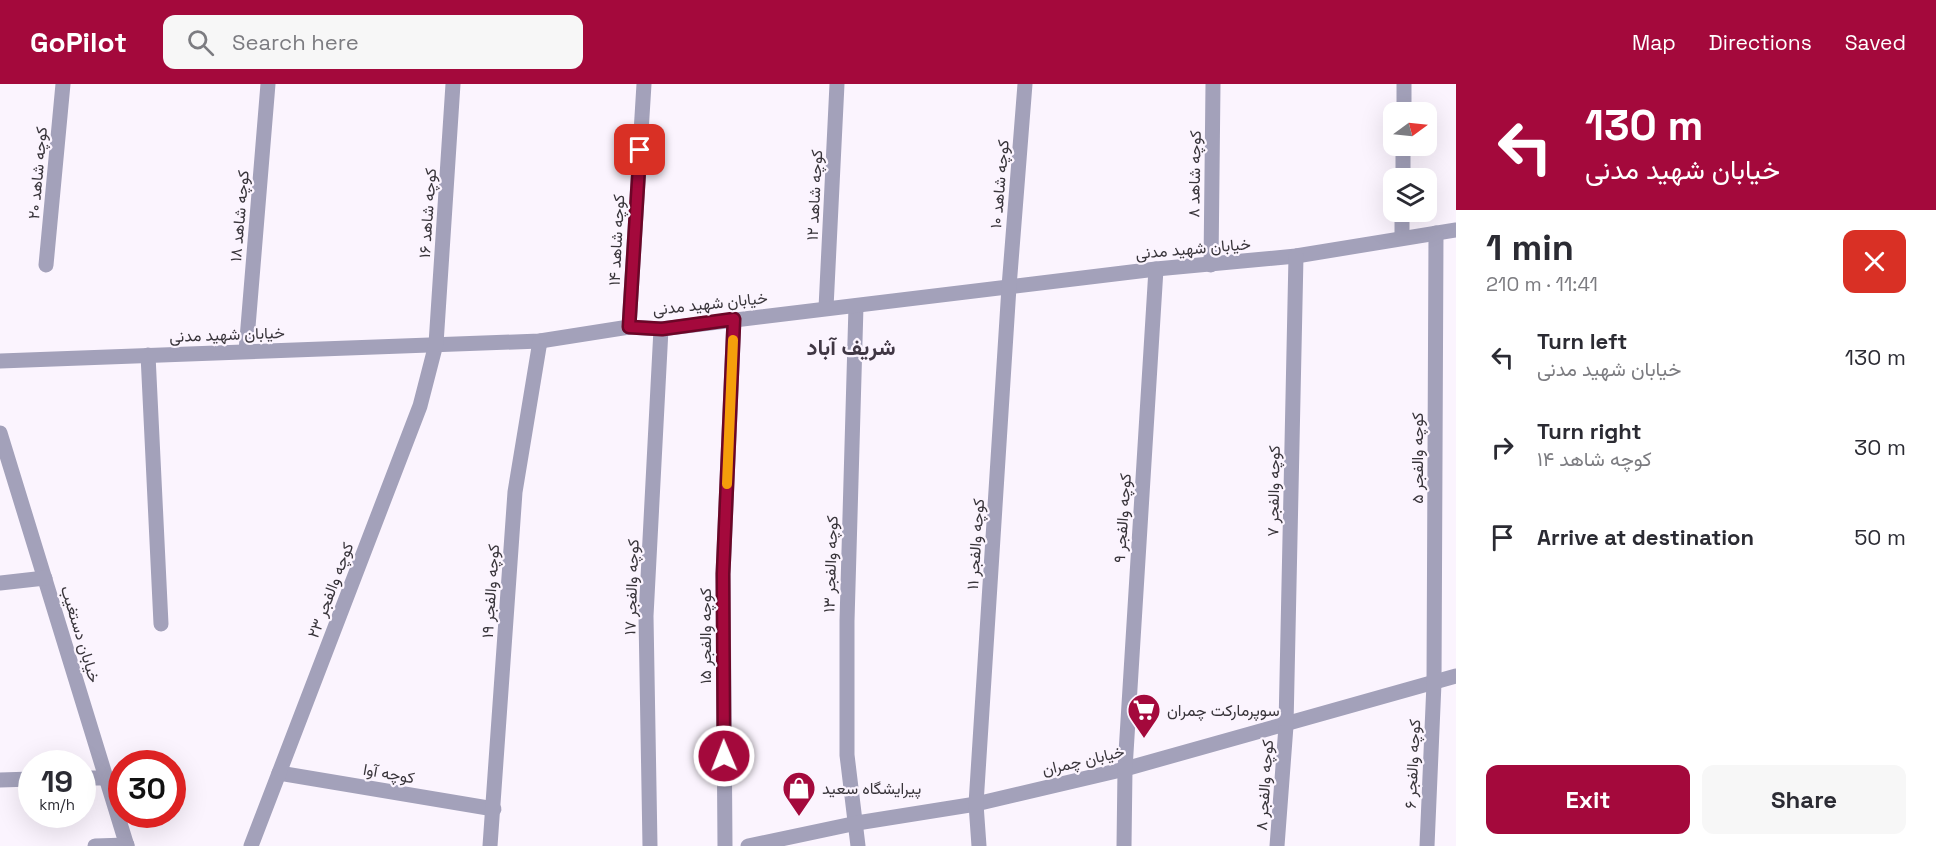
<!DOCTYPE html>
<html lang="en">
<head>
<meta charset="utf-8">
<style>
	:root { --surface:#fff; --page:#f7f7f7; --text:#2b2b33; --muted:#7c7c81; --accent:#a4093c }
	body { margin:0; font-family:"Space Grotesk",Vazirmatn,sans-serif; background:var(--page); color:var(--text); height:100vh; display:flex; flex-direction:column; font-size:22px; white-space:nowrap }
	* { box-sizing:border-box; margin:0 }
	p { font-size:20px; color:var(--muted) }
	.icon { flex:none; width:33px; height:33px; fill:none; stroke:currentColor; stroke-width:2; stroke-linecap:round; stroke-linejoin:round }
	.map { position:relative; flex:1; overflow:hidden }
	.drawer { display:flex; flex-direction:column; background:var(--surface); width:480px }
	.drawer>* { flex:none }
	.guide { background:#a4093c; color:#fff; overflow:hidden }
	.needle { width:39px; rotate:75deg }
	.buttons { position:absolute; left:1383px; top:18px; display:grid; gap:12px }
	.buttons a { display:grid; place-items:center; width:54px; height:54px; border-radius:12px; background:var(--surface); box-shadow:0 6px 24px #0002; font-size:30px }
	.speed { position:absolute; left:18px; top:666px; display:flex; gap:12px; font-size:30px; font-weight:700; text-align:center }
	.speed>* { display:grid; place-content:center; width:78px; height:78px; border-radius:50%; background:var(--surface); box-shadow:0 6px 24px #0002; line-height:1 }
	.speed small { font-size:15px; font-weight:400 }
	.speed .limit { border:9px solid #d22; background:#fff; color:#111 }
	.pin { position:absolute; display:grid; place-items:center; width:51px; height:51px; color:#fff; margin:-26px; border-radius:12px; box-shadow:0 3px 9px #0006 }
	.me { position:absolute; width:66px; margin:-33px; rotate:359deg; stroke-linejoin:round; filter:drop-shadow(0 0 4px #0008) }
	.turn { display:flex; align-items:center; gap:21px; height:126px; padding:0 30px; font-size:27px }
	.turn .icon { width:78px; height:78px; stroke-width:2.5 }
	.turn b { display:block; font-size:42px; line-height:51px }
	.round { display:grid; place-items:center; flex:none; width:63px; height:63px; border-radius:12px; background:var(--page) }
	.summary { display:flex; align-items:center; justify-content:space-between; height:102px; padding:0 30px }
	h1 { font-size:36px; font-weight:800; line-height:45px }
	.primary-button { display:flex; gap:12px; margin-top:auto; padding:12px 30px }
	.primary-button a { flex:1; height:69px; border-radius:12px; background:var(--accent); color:#fff; font-size:24px; font-weight:800; line-height:69px; text-align:center }
	.primary-button a+a { background:var(--page); color:var(--text) }
	ul { padding:0; list-style:none }
	li { display:flex; align-items:center; gap:18px; height:90px; padding:0 30px }
	li div { flex:1 }
	li b { display:block; font-size:22px }
	li em { font-style:normal }
	header { display:flex; align-items:center; gap:36px; box-sizing:border-box; height:84px; padding:0 30px; background:var(--accent); color:#fff }
	header strong { font-size:28px }
	nav { display:flex; gap:33px; margin-inline-start:auto; font-size:21px }
	.search { width:420px; height:54px; background:var(--page); display:flex; align-items:center; gap:15px; box-sizing:border-box; padding:0 21px; border-radius:12px; color:var(--muted); font-size:22px }
	main { display:flex; flex:1; min-height:0 }
	.map>svg:first-child { display:block }
	.lines { fill:none; stroke-linecap:round; stroke-linejoin:round }
	.minor { stroke:#a3a1ba; stroke-width:15 }
	.route-casing { stroke:#6b0627; stroke-width:15 }
	.route { stroke:#a4093c; stroke-width:10 }
	.slow { stroke:#f59e0b; stroke-width:10 }
	.labels { text-anchor:middle; stroke-width:4.5; stroke-linejoin:round; paint-order:stroke }
	.street-label { font-size:16px; fill:#38343a; stroke:#fbf4fe }
	.poi-label { font-size:16px; fill:#38343a; stroke:#fbf4fe; text-anchor:start }
	.district-label { font-size:22px; font-weight:bold; fill:#403744; stroke:#fbf4fe }
</style>
</head>
<body>
<header>
<strong>GoPilot</strong>
<div class="search"><svg class="icon" aria-label="search" viewBox="0 0 24 24"><circle cx="10" cy="10" r="6"/><path d="M15 15l6 6"/></svg>Search here</div>
<nav><a>Map</a><a>Directions</a><a>Saved</a></nav>
</header>
<main>
<div class="map">
<svg width="1456" height="762" viewBox="0 0 1456 762">
	<rect width="100%" height="100%" fill="#fbf4fe"/>
	<g class="lines">
		<!-- minor -->
		<g class="minor">
			<polyline points="1404,28 1404,0"/>
			<polyline points="1403,94 1403,62"/>
			<polyline points="1402,153 1402,128"/>
			<polyline points="46,181 63,0"/>
			<polyline points="1211,181 1213,0"/>
			<polyline points="856,222 847,537 847,671 858,762"/>
			<polyline points="826,224 837,0"/>
			<polyline points="629,243 644,0"/>
			<polyline points="246,267 268,0"/>
			<polyline points="148,271 161,540"/>
			<polyline points="0,277 540,257 629,243 661,245 1156,185 1296,172 1456,146"/>
			<polyline points="0,349 127,762"/>
			<polyline points="0,499 45,494"/>
			<polyline points="279,689 494,725"/>
			<polyline points="82,694 106,694"/>
			<polyline points="0,696 32,695"/>
			<polyline points="95,762 127,761"/>
			<polyline points="251,762 420,322 436,260 453,0"/>
			<polyline points="490,762 515,408 540,257"/>
			<polyline points="650,762 646,532 661,245"/>
			<polyline points="725,762 723,490 734,235"/>
			<polyline points="748,762 857,739 976,720 1125,685 1456,592"/>
			<polyline points="979,762 976,720 1009,203 1025,0"/>
			<polyline points="1124,762 1125,685 1156,185"/>
			<polyline points="1277,762 1286,642 1296,172"/>
			<polyline points="1427,762 1434,599 1436,149"/>
		</g>
	</g>
	<g class="lines">
		<defs>
			<polyline id="route" points="640,66 629,243 662,245 734,235 723,490 724,672"/>
		</defs>
		<!-- route casing -->
		<use href="#route" class="route-casing"/>
		<!-- route -->
		<use href="#route" class="route"/>
		<!-- slow -->
		<polyline class="slow" points="727,400 733,256"/>
	</g>
	<!-- icons -->
	<defs>
		<symbol id="supermarket-pin" viewBox="-11 -11 22 30"><path d="M0 17L-7.5 6A9.5 9.5 0 1 1 7.5 6Z" fill="#a4093c" stroke="#fbf4fe"/><path d="M-6-5.5h2.5l.6 2H6L4.5 2H-2.5L-4.4-4H-6ZM-1.5 3.2a1.3 1.3 0 1 0 .1 0ZM3 3.2a1.3 1.3 0 1 0 .1 0Z" fill="#fff"/></symbol>
		<symbol id="shop-pin" viewBox="-11 -11 22 30"><path d="M0 17L-7.5 6A9.5 9.5 0 1 1 7.5 6Z" fill="#a4093c" stroke="#fbf4fe"/><path d="M-5-2.5h2.3a2.7 3.5 0 0 1 5.4 0H5L5.5 6h-11ZM-1.5-2.5h3a1.5 2.3 0 0 0-3 0Z" fill="#fff"/></symbol>
	</defs>
	<g fill-rule="evenodd">
		<use href="#supermarket-pin" x="1125" y="607" width="38" height="52"/>
		<use href="#shop-pin" x="780" y="685" width="38" height="52"/>
	</g>
	<g class="labels">
		<!-- street labels -->
		<g class="street-label">
			<text transform="translate(37 89) rotate(-85)" y="6">کوچه شاهد ۲۰</text>
			<text transform="translate(1194 90) rotate(-89)" y="6">کوچه شاهد ۸</text>
			<text transform="translate(999 100) rotate(-85)" y="6">کوچه شاهد ۱۰</text>
			<text transform="translate(814 111) rotate(-87)" y="6">کوچه شاهد ۱۲</text>
			<text transform="translate(427 129) rotate(-86)" y="6">کوچه شاهد ۱۶</text>
			<text transform="translate(239 132) rotate(-85)" y="6">کوچه شاهد ۱۸</text>
			<text transform="translate(616 156) rotate(-87)" y="6">کوچه شاهد ۱۴</text>
			<text transform="translate(1193 164) rotate(-5)" y="6">خیابان شهید مدنی</text>
			<text transform="translate(710 219) rotate(-6)" y="6">خیابان شهید مدنی</text>
			<text transform="translate(227 250) rotate(-2)" y="6">خیابان شهید مدنی</text>
			<text transform="translate(1417 374) rotate(-90)" y="6">کوچه والفجر ۵</text>
			<text transform="translate(1273 407) rotate(-89)" y="6">کوچه والفجر ۷</text>
			<text transform="translate(1122 434) rotate(-86)" y="6">کوچه والفجر ۹</text>
			<text transform="translate(975 460) rotate(-86)" y="6">کوچه والفجر ۱۱</text>
			<text transform="translate(830 480) rotate(-88)" y="6">کوچه والفجر ۱۳</text>
			<text transform="translate(631 503) rotate(-88)" y="6">کوچه والفجر ۱۷</text>
			<text transform="translate(330 506) rotate(-69)" y="6">کوچه والفجر ۲۳</text>
			<text transform="translate(490 507) rotate(-86)" y="6">کوچه والفجر ۱۹</text>
			<text transform="translate(81 550) rotate(73)" y="6">خیابان دستغیب</text>
			<text transform="translate(705 552) rotate(-90)" y="6">کوچه والفجر ۱۵</text>
			<text transform="translate(1083 676) rotate(-13)" y="6">خیابان چمران</text>
			<text transform="translate(1412 680) rotate(-87)" y="6">کوچه والفجر ۶</text>
			<text transform="translate(389 689) rotate(10)" y="6">کوچه آوا</text>
			<text transform="translate(1264 701) rotate(-86)" y="6">کوچه والفجر ۸</text>
		</g>
		<!-- poi labels -->
		<g class="poi-label">
			<text x="1167" y="632">سوپرمارکت چمران</text>
			<text x="822" y="710">پیرایشگاه سعید</text>
		</g>
		<!-- district labels -->
		<g class="district-label">
			<text x="851" y="271">شریف آباد</text>
		</g>
	</g>
</svg>
<div class="buttons">
<a><svg class="needle" viewBox="-14 -14 28 28"><path d="M0-13l5 13h-10z" fill="#e53935"/><path d="M0 13l5-13h-10z" fill="#7c7c81"/></svg></a>
<a><svg class="icon" aria-label="layers" viewBox="0 0 24 24"><path d="M12 4l9 5-9 5-9-5zM3 14l9 5 9-5"/></svg></a>
</div>
<div class="speed"><div>19<small>km/h</small></div><div class="limit">30</div></div>
<div class="pin" style="left:640px;top:66px;background:#d93025"><svg class="icon" aria-label="arrive" viewBox="0 0 24 24"><path d="M6 21V4h12l-3 4 3 4H6"/></svg></div>
<svg class="me" style="left:724px;top:672px" viewBox="-20 -20 40 40"><circle r="17" fill="#a4093c" stroke="#fff" stroke-width="3"/><path d="M0-11L8 9 0 5-8 9z" fill="#fff"/></svg>
</div>
<section class="drawer">
<div class="guide">
<div class="turn"><svg class="icon" aria-label="left" viewBox="0 0 24 24"><path d="M17 20v-9H6M10 6l-5 5 5 5"/></svg><div><b>130 m</b>خیابان شهید مدنی</div></div>
</div>
<div class="summary"><div><h1>1 min</h1><p>210 m · 11:41</p></div><a class="round" style="background:#d93025;color:#fff"><svg class="icon" aria-label="close" viewBox="0 0 24 24"><path d="M6 6l12 12M18 6L6 18"/></svg></a></div>
<ul>
<li><svg class="icon" aria-label="left" viewBox="0 0 24 24"><path d="M17 20v-9H6M10 6l-5 5 5 5"/></svg><div><b>Turn left</b><p>خیابان شهید مدنی</p></div><em>130 m</em></li>
<li><svg class="icon" aria-label="right" viewBox="0 0 24 24"><path d="M7 20v-9h11M14 6l5 5-5 5"/></svg><div><b>Turn right</b><p>کوچه شاهد ۱۴</p></div><em>30 m</em></li>
<li><svg class="icon" aria-label="arrive" viewBox="0 0 24 24"><path d="M6 21V4h12l-3 4 3 4H6"/></svg><div><b>Arrive at destination</b></div><em>50 m</em></li>
</ul>
<div class="primary-button"><a>Exit</a><a>Share</a></div>
</section>
</main>
</body>
</html>
